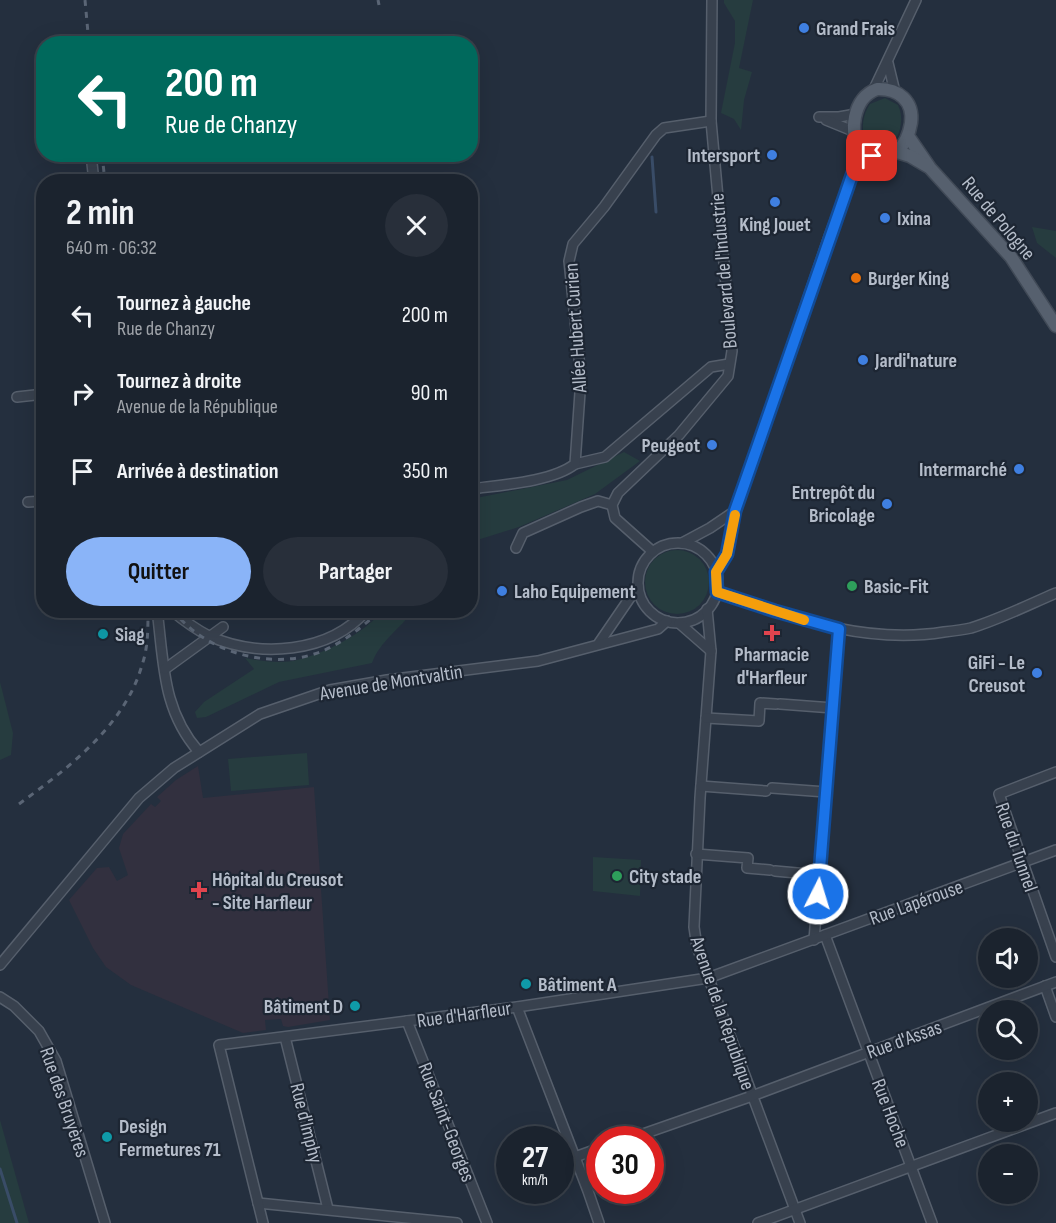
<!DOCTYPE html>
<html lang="fr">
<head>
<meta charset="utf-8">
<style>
	:root { --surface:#1b232e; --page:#282f3a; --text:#f1f3f6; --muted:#a0a4aa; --line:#39404a; --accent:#8ab4f8 }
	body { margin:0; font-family:"Sofia Sans Condensed",sans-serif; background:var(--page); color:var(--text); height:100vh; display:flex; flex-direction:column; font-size:22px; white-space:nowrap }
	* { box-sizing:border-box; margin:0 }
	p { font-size:20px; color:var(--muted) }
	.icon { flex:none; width:33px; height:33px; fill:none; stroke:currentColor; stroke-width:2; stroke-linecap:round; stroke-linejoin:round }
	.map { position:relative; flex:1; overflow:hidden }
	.side { position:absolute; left:36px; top:174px; width:442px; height:444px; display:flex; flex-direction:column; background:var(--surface); border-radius:24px; box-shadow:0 6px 24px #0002,0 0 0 2px var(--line) }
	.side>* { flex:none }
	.top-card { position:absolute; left:36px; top:36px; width:442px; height:126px; border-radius:24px; box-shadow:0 6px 24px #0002,0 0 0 2px var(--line); background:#00695c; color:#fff; overflow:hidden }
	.tools { position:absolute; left:978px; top:928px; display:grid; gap:12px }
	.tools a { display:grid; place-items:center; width:60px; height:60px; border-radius:50%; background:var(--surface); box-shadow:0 6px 24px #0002,0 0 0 2px var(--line); font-size:30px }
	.speed { position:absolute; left:496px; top:1126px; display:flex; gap:12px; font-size:30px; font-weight:700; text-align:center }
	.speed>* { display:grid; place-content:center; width:78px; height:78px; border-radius:50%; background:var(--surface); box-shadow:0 6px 24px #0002,0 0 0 2px var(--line); line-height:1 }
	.speed small { font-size:15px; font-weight:400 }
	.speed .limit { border:9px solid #d22; background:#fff; color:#111 }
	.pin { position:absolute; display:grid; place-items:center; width:51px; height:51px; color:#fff; margin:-26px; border-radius:12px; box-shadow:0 3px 9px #0006 }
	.me { position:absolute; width:66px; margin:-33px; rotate:5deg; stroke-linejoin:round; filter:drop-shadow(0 0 4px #0008) }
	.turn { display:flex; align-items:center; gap:21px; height:126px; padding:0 30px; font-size:27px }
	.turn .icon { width:78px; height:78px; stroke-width:2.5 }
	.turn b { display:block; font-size:42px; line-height:51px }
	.round { display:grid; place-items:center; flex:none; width:63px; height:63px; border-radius:32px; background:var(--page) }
	.head { display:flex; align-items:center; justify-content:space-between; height:102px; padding:0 30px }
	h1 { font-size:36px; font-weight:700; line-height:45px }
	.button { display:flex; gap:12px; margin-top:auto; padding:12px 30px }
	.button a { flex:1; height:69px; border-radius:36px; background:var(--accent); color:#111; font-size:24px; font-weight:700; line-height:69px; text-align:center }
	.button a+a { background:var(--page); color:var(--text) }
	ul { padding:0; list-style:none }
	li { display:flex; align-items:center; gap:18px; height:78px; padding:0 30px }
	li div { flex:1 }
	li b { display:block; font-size:22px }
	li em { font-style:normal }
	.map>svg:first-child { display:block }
	.medical { fill:#32303f }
	.green { fill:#263c3f }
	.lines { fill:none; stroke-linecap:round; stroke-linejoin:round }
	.stream { stroke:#394c67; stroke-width:3 }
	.minor-casing { stroke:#565f6c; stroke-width:12 }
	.major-casing { stroke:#414a57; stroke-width:15 }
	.minor { stroke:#38414e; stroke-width:9 }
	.major { stroke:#56606e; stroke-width:12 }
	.rail { stroke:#5a6575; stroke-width:3; stroke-dasharray:6 6; stroke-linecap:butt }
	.route-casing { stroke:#114b97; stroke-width:15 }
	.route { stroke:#1a73e8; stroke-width:10 }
	.slow { stroke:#f59e0b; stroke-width:10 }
	.shop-dot { fill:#3f7fe0; stroke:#1d2633; stroke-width:2 }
	.food-dot { fill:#e8710a; stroke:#1d2633; stroke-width:2 }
	.leisure-dot { fill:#2e9e5b; stroke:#1d2633; stroke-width:2 }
	.health-dot { fill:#e0444e; stroke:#1d2633; stroke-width:2 }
	.culture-dot { fill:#0f9aa8; stroke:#1d2633; stroke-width:2 }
	.labels { text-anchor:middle; stroke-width:4.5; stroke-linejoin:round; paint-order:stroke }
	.poi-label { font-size:20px; font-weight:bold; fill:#b4bcc9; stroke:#1d2633; text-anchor:start }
	.street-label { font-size:20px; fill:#b4bcc9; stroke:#1d2633 }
</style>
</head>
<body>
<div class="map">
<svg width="1056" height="1223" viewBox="0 0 1056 1223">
	<rect width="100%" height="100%" fill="#242f3e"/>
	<!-- medical -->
	<polygon class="medical" points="198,766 203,798 314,787 330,1020 288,1027 283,1026 281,1019 265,1020 266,1030 243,1033 131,985 106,967 93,948 69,900 97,868 109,867 117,881 128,875 119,848 123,834 151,804 155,807 161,801 157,797 176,780"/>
	<!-- green -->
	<g class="green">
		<polygon points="724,0 753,0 739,68 752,72 744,100 741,130 734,119 721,113 735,43 735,21 724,3"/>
		<path d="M885,98l13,7c6,12 3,27 -4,37l-14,6 -14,-7c-6,-12 -3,-27 4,-37z"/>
		<polygon points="1032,227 1056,231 1056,258 1037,243"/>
		<polygon points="624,452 640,461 595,494 519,527 471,542 471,499 567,480"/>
		<circle cx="677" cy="582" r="32"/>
		<path d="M382,611h31c-13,18 -33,30 -41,52l-93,19 -73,35 -9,1 -2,-6 9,-10 50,-33 -9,-11c16,3 36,6 52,2 27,-6 69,-28 85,-49z"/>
		<polygon points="0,682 13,733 11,755 0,760"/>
		<polygon points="307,753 309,785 231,791 228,759"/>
		<polygon points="593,857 641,860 640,896 593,891"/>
		<polygon points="0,1120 29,1223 0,1223"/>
	</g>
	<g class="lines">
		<!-- stream -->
		<g class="stream">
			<polyline points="652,157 656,212"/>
			<polyline points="0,1169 17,1223"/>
		</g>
		<defs>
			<g id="minor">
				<polyline points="888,63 895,92"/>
				<polyline points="873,91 916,0"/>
				<polyline points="819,117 839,117 856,114"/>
				<polyline points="826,120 853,131"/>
				<polyline points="91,154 94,182"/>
				<polyline points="854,170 872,156"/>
				<polyline points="17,397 44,394"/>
				<polyline points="575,464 605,457 711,367 729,364"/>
				<path d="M471,489c29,-4 81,-7 104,-25l6,-86 -12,-117 4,-17 31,-37 52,-72 8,-7 47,-7"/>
				<polyline points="28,502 44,501"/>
				<polyline points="682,543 710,528 735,511"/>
				<circle cx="678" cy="583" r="40"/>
				<polyline points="516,548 523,533 581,507 598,501 612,505"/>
				<polyline points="652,551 615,518 612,505 618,493 679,435 728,376 732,351 711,121 712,0"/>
				<polyline points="716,572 727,554 735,511 830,234 854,170 856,142"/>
				<path d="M717,592c74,25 148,53 227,40 9,-1 18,-2 27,-4 29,-9 57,-23 85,-35"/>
				<polyline points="707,609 711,651 700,798 694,927 697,947 800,1223"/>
				<path d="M157,610c7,53 5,100 42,142"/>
				<path d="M171,610c12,10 24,19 38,26 50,22 120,18 158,-26"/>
				<polyline points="679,623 711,651"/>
				<polyline points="599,643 638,586"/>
				<polyline points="165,669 223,627"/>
				<polyline points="780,704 833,708"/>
				<polyline points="706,718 759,721 760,703 776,704"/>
				<polyline points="1056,772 999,794 1056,957"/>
				<polyline points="701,786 766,791"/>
				<polyline points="772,788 826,792"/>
				<polyline points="696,854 748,858 747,868 770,870"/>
				<polyline points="775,871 819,875"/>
				<polyline points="825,935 932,1223"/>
				<polyline points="814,940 839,629"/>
				<polyline points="0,965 139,798 174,768 260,714 330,690 387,680 538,661 658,629 667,621"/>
				<polyline points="1045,986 1056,1017"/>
				<polyline points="0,997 14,1006 39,1031 56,1061 105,1223"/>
				<polyline points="517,1007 588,1191 599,1223"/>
				<polyline points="407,1021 487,1223"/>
				<polyline points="285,1037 328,1209"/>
				<polyline points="626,1140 752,1096 1056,982"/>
				<polyline points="575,1157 600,1148"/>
				<polyline points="258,1203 457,1223"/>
				<polyline points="263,1223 219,1045 517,1007 708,978 1056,850"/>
				<polyline points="758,1223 1056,1113"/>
			</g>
			<g id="major">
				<path d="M877,89c21,-1 37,12 34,34 -8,52 -66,42 -56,-6 3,-14 9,-23 22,-28z"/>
				<polyline points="908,136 930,168 1011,257 1056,326"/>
				<polyline points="897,152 910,156 927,166"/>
			</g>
		</defs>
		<!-- minor casing -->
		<use href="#minor" class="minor-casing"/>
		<!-- major casing -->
		<use href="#major" class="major-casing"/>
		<!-- minor -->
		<use href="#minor" class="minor"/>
		<!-- major -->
		<use href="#major" class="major"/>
		<!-- rail -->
		<g class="rail">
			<polyline points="85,0 89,44"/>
			<polyline points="378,0 379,5"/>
			<polyline points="102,154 105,182"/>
			<path d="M173,610c31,42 98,61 147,42 23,-9 42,-25 61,-42"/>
			<path d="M19,804c48,-35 106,-78 123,-139 6,-17 6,-36 6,-55"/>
		</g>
	</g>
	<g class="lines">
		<defs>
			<polyline id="route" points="818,894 839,629 775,611 717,592 716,572 727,554 735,511 852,175 854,170 872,156"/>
		</defs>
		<!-- route casing -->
		<use href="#route" class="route-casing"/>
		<!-- route -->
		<use href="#route" class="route"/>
		<!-- slow -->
		<polyline class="slow" points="735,515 727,554 716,572 717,592 804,620"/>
	</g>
	<!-- markers -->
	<g class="shop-dot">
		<circle cx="804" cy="28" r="6"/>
		<circle cx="772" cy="155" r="6"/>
		<circle cx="775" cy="202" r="6"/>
		<circle cx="885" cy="218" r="6"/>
		<circle cx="863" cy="360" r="6"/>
		<circle cx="712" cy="445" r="6"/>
		<circle cx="1019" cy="469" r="6"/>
		<circle cx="887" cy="504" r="6"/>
		<circle cx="502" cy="591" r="6"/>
		<circle cx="1037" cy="673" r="6"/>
	</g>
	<circle class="food-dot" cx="856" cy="278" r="6"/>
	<g class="leisure-dot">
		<circle cx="852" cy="586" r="6"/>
		<circle cx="617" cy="876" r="6"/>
	</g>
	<g class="health-dot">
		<path d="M769 624h6v6h6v6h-6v6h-6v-6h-6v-6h6z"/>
		<path d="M196 881h6v6h6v6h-6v6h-6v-6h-6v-6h6z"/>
	</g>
	<g class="culture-dot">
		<circle cx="103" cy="634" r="6"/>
		<circle cx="526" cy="984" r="6"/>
		<circle cx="355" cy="1006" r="6"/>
		<circle cx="107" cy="1137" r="6"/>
	</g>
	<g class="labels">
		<!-- poi labels -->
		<g class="poi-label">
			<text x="816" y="35">Grand Frais</text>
			<text x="760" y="162" text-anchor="end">Intersport</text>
			<text x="897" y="225">Ixina</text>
			<text x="775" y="231" text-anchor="middle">King Jouet</text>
			<text x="868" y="285">Burger King</text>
			<text x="875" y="367">Jardi'nature</text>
			<text x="700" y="452" text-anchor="end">Peugeot</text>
			<text x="1007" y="476" text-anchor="end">Intermarché</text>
			<text x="875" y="499" text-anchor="end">Entrepôt du<tspan x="875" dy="23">Bricolage</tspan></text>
			<text x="864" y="593">Basic-Fit</text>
			<text x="514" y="598">Laho Equipement</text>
			<text x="115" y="641">Siag</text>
			<text x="772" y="661" text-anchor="middle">Pharmacie<tspan x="772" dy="23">d'Harfleur</tspan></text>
			<text x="1025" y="669" text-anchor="end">GiFi - Le<tspan x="1025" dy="23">Creusot</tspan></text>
			<text x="629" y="883">City stade</text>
			<text x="212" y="886">Hôpital du Creusot<tspan x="212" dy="23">- Site Harfleur</tspan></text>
			<text x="538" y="991">Bâtiment A</text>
			<text x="343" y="1013" text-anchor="end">Bâtiment D</text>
			<text x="119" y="1133">Design<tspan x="119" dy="23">Fermetures 71</tspan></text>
		</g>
		<!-- street labels -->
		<g class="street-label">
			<text transform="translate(999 218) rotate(50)" y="7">Rue de Pologne</text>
			<text transform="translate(723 271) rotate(-95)" y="7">Boulevard de l'Industrie</text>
			<text transform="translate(575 328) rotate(-94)" y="7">Allée Hubert Curien</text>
			<text transform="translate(391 682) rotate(-9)" y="7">Avenue de Montvaltin</text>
			<text transform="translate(1017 847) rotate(71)" y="7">Rue du Tunnel</text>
			<text transform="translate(916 902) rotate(-20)" y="7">Rue Lapérouse</text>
			<text transform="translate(723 1013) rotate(71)" y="7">Avenue de la République</text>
			<text transform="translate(464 1014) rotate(-8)" y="7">Rue d'Harfleur</text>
			<text transform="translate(904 1039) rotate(-20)" y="7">Rue d'Assas</text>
			<text transform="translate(65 1102) rotate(71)" y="7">Rue des Bruyères</text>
			<text transform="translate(891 1113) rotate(69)" y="7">Rue Hoche</text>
			<text transform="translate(447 1122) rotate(69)" y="7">Rue Saint-Georges</text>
			<text transform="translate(307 1123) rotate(76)" y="7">Rue d'Imphy</text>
		</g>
	</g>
</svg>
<div class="tools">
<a><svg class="icon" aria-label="sound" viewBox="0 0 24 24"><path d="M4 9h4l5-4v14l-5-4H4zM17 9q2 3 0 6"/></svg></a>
<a><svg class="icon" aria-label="search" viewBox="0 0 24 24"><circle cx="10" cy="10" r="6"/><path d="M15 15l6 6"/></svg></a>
<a>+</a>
<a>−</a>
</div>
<div class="speed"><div>27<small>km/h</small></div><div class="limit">30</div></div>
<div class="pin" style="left:872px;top:156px;background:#d93025"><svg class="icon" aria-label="arrive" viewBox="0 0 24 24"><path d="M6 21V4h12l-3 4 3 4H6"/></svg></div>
<svg class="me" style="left:818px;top:894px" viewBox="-20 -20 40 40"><circle r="17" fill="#1a73e8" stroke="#fff" stroke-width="3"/><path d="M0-11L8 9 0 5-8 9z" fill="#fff"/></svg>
<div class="top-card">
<div class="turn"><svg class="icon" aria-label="left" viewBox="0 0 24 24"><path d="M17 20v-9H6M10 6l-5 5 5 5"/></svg><div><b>200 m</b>Rue de Chanzy</div></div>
</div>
<section class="side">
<div class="head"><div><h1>2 min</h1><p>640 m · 06:32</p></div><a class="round"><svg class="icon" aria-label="close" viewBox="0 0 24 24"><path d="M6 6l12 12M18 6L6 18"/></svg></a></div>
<ul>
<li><svg class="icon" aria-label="left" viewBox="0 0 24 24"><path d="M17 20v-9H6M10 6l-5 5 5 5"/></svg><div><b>Tournez à gauche</b><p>Rue de Chanzy</p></div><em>200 m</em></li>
<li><svg class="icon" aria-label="right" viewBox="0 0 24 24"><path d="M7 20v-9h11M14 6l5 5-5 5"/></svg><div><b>Tournez à droite</b><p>Avenue de la République</p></div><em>90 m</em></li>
<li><svg class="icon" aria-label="arrive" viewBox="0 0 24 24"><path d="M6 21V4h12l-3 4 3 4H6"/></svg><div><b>Arrivée à destination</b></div><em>350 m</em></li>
</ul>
<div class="button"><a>Quitter</a><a>Partager</a></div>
</section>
</div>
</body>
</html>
